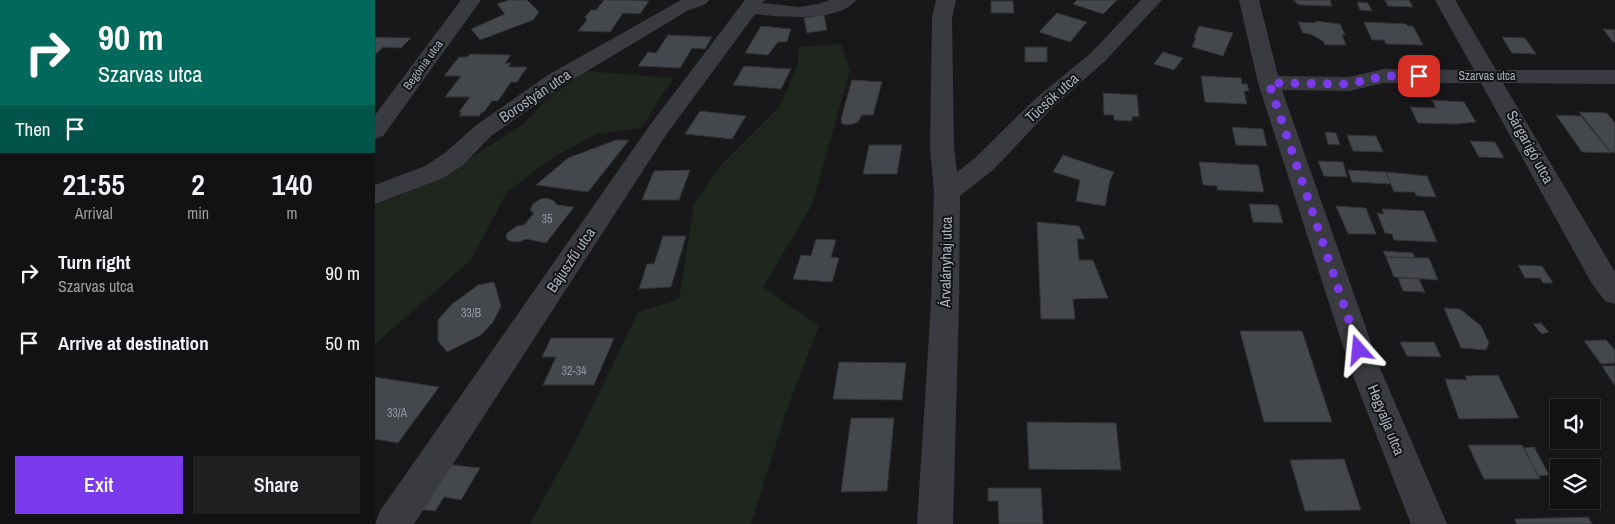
<!DOCTYPE html>
<html lang="en">
<head>
<meta charset="utf-8">
<style>
	:root { --surface:#121214; --page:#1f2022; --text:#f1f3f6; --muted:#9c9ea0; --line:#313234; --accent:#7c3aed }
	body { margin:0; font-family:"Archivo Narrow",sans-serif; background:var(--page); color:var(--text); height:100vh; display:flex; flex-direction:column; font-size:19px; white-space:nowrap }
	* { box-sizing:border-box; margin:0 }
	p { font-size:16px; color:var(--muted) }
	.icon { flex:none; width:28px; height:28px; fill:none; stroke:currentColor; stroke-width:2; stroke-linecap:round; stroke-linejoin:round }
	.map { position:relative; flex:1; overflow:hidden }
	.sheet { display:flex; flex-direction:column; background:var(--surface); width:375px }
	.sheet>* { flex:none }
	.top-card { background:#00695c; color:#fff; overflow:hidden }
	.tools { position:absolute; left:1175px; top:399px; display:grid; gap:10px }
	.tools a { display:grid; place-items:center; width:50px; height:50px; border-radius:0px; background:var(--surface); box-shadow:0 1px 4px #0004,0 0 0 1px var(--line); font-size:25px }
	.pin { position:absolute; display:grid; place-items:center; width:42px; height:42px; color:#fff; margin:-21px; border-radius:10px; box-shadow:0 2px 8px #0006 }
	.me { position:absolute; width:55px; margin:-28px; rotate:342deg; stroke-linejoin:round; filter:drop-shadow(0 0 4px #0008) }
	.turn { display:flex; align-items:center; gap:18px; height:105px; padding:0 15px; font-size:22px }
	.turn .icon { width:65px; height:65px; stroke-width:2.5 }
	.turn b { display:block; font-size:35px; line-height:42px }
	.then { display:flex; align-items:center; height:48px; padding:0 15px; background:#0003; gap:10px; font-size:19px }
	.eta { display:flex; justify-content:space-evenly; align-items:center; height:85px; text-align:center }
	.eta b { font-size:30px; font-weight:600; line-height:35px }
	.action { display:flex; gap:10px; margin-top:auto; padding:10px 15px }
	.action a { flex:1; height:58px; border-radius:0px; background:var(--accent); color:#fff; font-size:20px; font-weight:600; line-height:58px; text-align:center }
	.action a+a { background:var(--page); color:var(--text) }
	ul { padding:0; list-style:none }
	li { display:flex; align-items:center; gap:15px; height:70px; padding:0 15px }
	li div { flex:1 }
	li b { display:block; font-size:19px }
	li em { font-style:normal }
	main { display:flex; flex:1; min-height:0 }
	.map>svg:first-child { display:block }
	.green { fill:#1e261e }
	.building { fill:#44474b; stroke:#323337 }
	.lines { fill:none; stroke-linecap:round; stroke-linejoin:round }
	.minor { fill:#393b40; fill-rule:evenodd }
	.route { stroke:#7c3aed; stroke-width:9; stroke-dasharray:0 16.2 }
	.labels { text-anchor:middle; stroke-width:4; stroke-linejoin:round; paint-order:stroke }
	.far-street-label { font-size:12px; fill:#aab1bb; stroke:#131316 }
	.number-label { font-size:12px; fill:#90969f }
	.street-label { font-size:15px; fill:#aab1bb; stroke:#131316 }
</style>
</head>
<body>
<main>
<section class="sheet">
<div class="top-card">
<div class="turn"><svg class="icon" aria-label="right" viewBox="0 0 24 24"><path d="M7 20v-9h11M14 6l5 5-5 5"/></svg><div><b>90 m</b>Szarvas utca</div></div>
<div class="then">Then<svg class="icon" aria-label="arrive" viewBox="0 0 24 24"><path d="M6 21V4h12l-3 4 3 4H6"/></svg></div>
</div>
<div class="eta">
<div><b>21:55</b><p>Arrival</p></div>
<div><b>2</b><p>min</p></div>
<div><b>140</b><p>m</p></div>
</div>
<ul>
<li><svg class="icon" aria-label="right" viewBox="0 0 24 24"><path d="M7 20v-9h11M14 6l5 5-5 5"/></svg><div><b>Turn right</b><p>Szarvas utca</p></div><em>90 m</em></li>
<li><svg class="icon" aria-label="arrive" viewBox="0 0 24 24"><path d="M6 21V4h12l-3 4 3 4H6"/></svg><div><b>Arrive at destination</b></div><em>50 m</em></li>
</ul>
<div class="action"><a>Exit</a><a>Share</a></div>
</section>
<div class="map">
<svg width="1240" height="524" viewBox="0 0 1240 524">
	<rect width="100%" height="100%" fill="#18181b"/>
	<!-- green -->
	<g class="green">
		<polygon points="466,44 475,71 437,205 388,287 444,326 412,409 376,524 155,524 200,442 263,312 304,299 319,204 346,165 406,105 423,63 424,47"/>
		<polygon points="211,71 298,78 266,128 221,134 177,158 132,192 96,260 0,344 0,202 18,198 66,177 148,124 171,100"/>
	</g>
	<!-- building -->
	<g class="building">
		<polygon points="134,0 152,0 164,12 158,20 105,40 96,29 130,14 122,4"/>
		<polygon points="229,0 253,0 274,1 265,14 248,13 235,32 203,31 212,20 210,17 216,10 221,10"/>
		<polygon points="702,0 742,0 728,14 698,4"/>
		<polygon points="918,0 955,0 957,6 924,5"/>
		<polygon points="1010,0 1034,0 1038,7 1013,6"/>
		<polygon points="616,1 638,1 639,13 616,13"/>
		<polygon points="982,2 993,3 997,11 985,10"/>
		<polygon points="682,13 712,22 695,42 664,32"/>
		<polygon points="449,15 452,30 432,33 429,18"/>
		<polygon points="940,21 965,24 970,35 967,35 971,45 950,45 948,41 935,34 928,33 923,22 941,23"/>
		<polygon points="989,22 1031,24 1033,26 1038,26 1048,45 1011,44 1009,40 997,40"/>
		<polygon points="386,26 416,29 412,42 403,42 393,55 370,53"/>
		<polygon points="824,26 858,33 848,56 817,47 821,38 819,38"/>
		<polygon points="1228,29 1240,30 1240,42 1238,42"/>
		<polygon points="293,35 337,37 330,49 317,48 305,68 263,66 273,52 281,53"/>
		<polygon points="0,37 36,38 26,48 8,47 0,55"/>
		<polygon points="1127,37 1150,38 1161,54 1137,53"/>
		<rect x="650" y="47" width="22" height="15"/>
		<polygon points="788,52 808,58 799,70 779,64"/>
		<polygon points="95,54 136,55 130,63 136,63 134,67 152,67 142,82 136,82 123,101 117,101 109,112 107,112 104,116 84,116 87,112 84,112 95,97 70,97 86,76 69,76 84,57 93,57"/>
		<polygon points="369,66 416,69 406,89 358,85"/>
		<polygon points="826,76 866,78 867,84 872,84 874,91 869,91 872,104 830,102"/>
		<polygon points="477,80 507,82 498,115 487,115 483,122 475,125 467,124 466,119"/>
		<polygon points="728,93 762,95 764,117 757,116 757,121 739,120 739,115 729,115"/>
		<polygon points="1057,100 1089,102 1101,122 1081,124 1043,123 1035,107 1061,108"/>
		<polygon points="325,111 371,116 357,139 310,134"/>
		<polygon points="1204,112 1232,113 1240,123 1240,153 1236,152"/>
		<polygon points="1181,115 1206,116 1236,153 1207,152"/>
		<polygon points="857,127 888,129 892,146 861,145"/>
		<polygon points="950,132 961,133 965,145 953,144"/>
		<polygon points="972,135 1001,136 1008,152 978,151"/>
		<polygon points="241,140 254,140 213,192 161,185 193,158"/>
		<polygon points="1095,141 1120,142 1129,158 1104,157"/>
		<polygon points="494,145 527,145 522,174 488,174"/>
		<polygon points="688,155 739,172 735,180 730,206 701,201 705,180 678,172"/>
		<polygon points="943,161 968,162 972,177 949,176"/>
		<polygon points="824,162 883,165 889,192 842,190 842,186 828,185"/>
		<polygon points="315,170 304,200 267,200 279,171"/>
		<polygon points="973,170 1011,172 1016,184 977,182"/>
		<polygon points="1011,172 1052,176 1061,197 1042,196 1039,192 1019,192"/>
		<polygon points="172,198 179,201 182,205 199,207 171,243 151,239 144,242 134,241 131,238 132,233 142,226 149,225 159,213 155,210 158,204 165,199"/>
		<polygon points="874,204 903,205 908,223 878,222"/>
		<polygon points="961,206 991,208 1001,234 973,234"/>
		<polygon points="1007,209 1049,211 1062,242 1019,240 1017,234 1010,233 1002,213 1009,214"/>
		<polygon points="662,222 704,226 710,239 702,239 704,260 718,260 733,298 698,299 700,319 666,319"/>
		<polygon points="288,236 311,236 296,287 264,289 272,264 279,264"/>
		<polygon points="441,239 461,240 456,257 464,258 457,282 418,279 426,255 436,256"/>
		<polygon points="1008,251 1038,253 1040,258 1011,257"/>
		<polygon points="1011,257 1054,258 1063,280 1019,277"/>
		<polygon points="1143,265 1167,266 1178,283 1168,283 1165,278 1150,278"/>
		<polygon points="1023,278 1044,279 1050,292 1028,291"/>
		<polygon points="119,282 126,306 118,322 106,335 72,352 63,341 63,320 76,305 103,285"/>
		<polygon points="1069,308 1085,309 1106,326 1114,343 1111,350 1086,348"/>
		<polygon points="1166,323 1174,332 1167,334 1158,324"/>
		<polygon points="865,331 927,331 957,422 889,422"/>
		<polygon points="176,338 239,338 219,385 168,385 181,357 167,357"/>
		<polygon points="1231,340 1240,350 1240,363 1226,364 1209,341"/>
		<polygon points="1025,342 1059,342 1066,357 1032,356"/>
		<polygon points="464,362 531,363 527,400 458,399"/>
		<polygon points="1227,366 1240,366 1240,386"/>
		<polygon points="1123,375 1144,418 1084,419 1070,379 1092,380 1090,376"/>
		<polygon points="0,377 64,387 23,443 0,439"/>
		<polygon points="476,418 519,418 512,491 466,492"/>
		<polygon points="652,422 741,423 746,470 654,469"/>
		<polygon points="1093,445 1147,445 1165,479 1109,479"/>
		<polygon points="1159,447 1174,475 1163,476 1149,448"/>
		<polygon points="969,459 986,510 930,511 915,460"/>
		<polygon points="69,464 105,468 86,500 69,497 60,511 39,509"/>
		<polygon points="613,488 666,488 668,524 624,524 623,501 613,501"/>
		<polygon points="1213,517 1217,524 1142,524 1139,519"/>
	</g>
	<g class="lines">
		<!-- minor -->
		<g class="minor">
			<polygon points="86,0 106,0 8,136 0,139 0,115"/>
			<polygon points="306,0 334,0 331,4 312,11 189,85 116,136 88,165 68,178 0,204 0,185 50,166 70,153 100,126 173,75"/>
			<path d="M370,0h20l-3,3 37,4 19,-3 12,-4h26c-17,23 -77,17 -101,14l-89,121 -252,389h-39l5,-13 270,-386z"/>
			<polygon points="561,0 581,0 577,18 579,147 582,172 600,158 660,99 716,53 766,0 787,0 730,61 676,109 618,170 585,196 584,304 578,524 542,524 556,304 559,192 555,147 557,18"/>
			<polygon points="864,0 884,0 903,76 974,77 1009,69 1099,70 1060,0 1080,0 1121,70 1240,70 1240,84 1128,83 1240,272 1240,304 1230,301 1217,284 1106,83 1009,83 974,91 907,90 1005,368 1072,524 1036,524 975,368 883,83"/>
		</g>
	</g>
	<g class="lines">
		<!-- route -->
		<polyline class="route" points="984,350 894,83 974,84 1009,76 1044,76"/>
	</g>
	<g class="labels">
		<!-- far-street labels -->
		<g class="far-street-label">
			<text transform="translate(48 65) rotate(-54)" y="4">Begónia utca</text>
			<text x="1112" y="80">Szarvas utca</text>
		</g>
		<!-- number labels -->
		<g class="number-label">
			<text x="172" y="223">35</text>
			<text x="96" y="317">33/B</text>
			<text x="199" y="375">32-34</text>
			<text x="22" y="417">33/A</text>
		</g>
		<!-- street labels -->
		<g class="street-label">
			<text transform="translate(160 96) rotate(-34)" y="5">Borostyán utca</text>
			<text transform="translate(677 98) rotate(-42)" y="5">Tücsök utca</text>
			<text transform="translate(1155 147) rotate(61)" y="5">Sárgarigó utca</text>
			<text transform="translate(196 260) rotate(-56)" y="5">Bajuszfű utca</text>
			<text transform="translate(571 262) rotate(-89)" y="5">Árvalányhaj utca</text>
			<text transform="translate(1011 420) rotate(68)" y="5">Hegyalja utca</text>
		</g>
	</g>
</svg>
<div class="tools">
<a><svg class="icon" aria-label="sound" viewBox="0 0 24 24"><path d="M4 9h4l5-4v14l-5-4H4zM17 9q2 3 0 6"/></svg></a>
<a><svg class="icon" aria-label="layers" viewBox="0 0 24 24"><path d="M12 4l9 5-9 5-9-5zM3 14l9 5 9-5"/></svg></a>
</div>
<div class="pin" style="left:1044px;top:76px;background:#d93025"><svg class="icon" aria-label="arrive" viewBox="0 0 24 24"><path d="M6 21V4h12l-3 4 3 4H6"/></svg></div>
<svg class="me" style="left:984px;top:350px" viewBox="-20 -20 40 40"><path d="M0-17L14 15 0 8-14 15z" fill="#7c3aed" stroke="#fff" stroke-width="4"/></svg>
</div>
</main>
</body>
</html>
